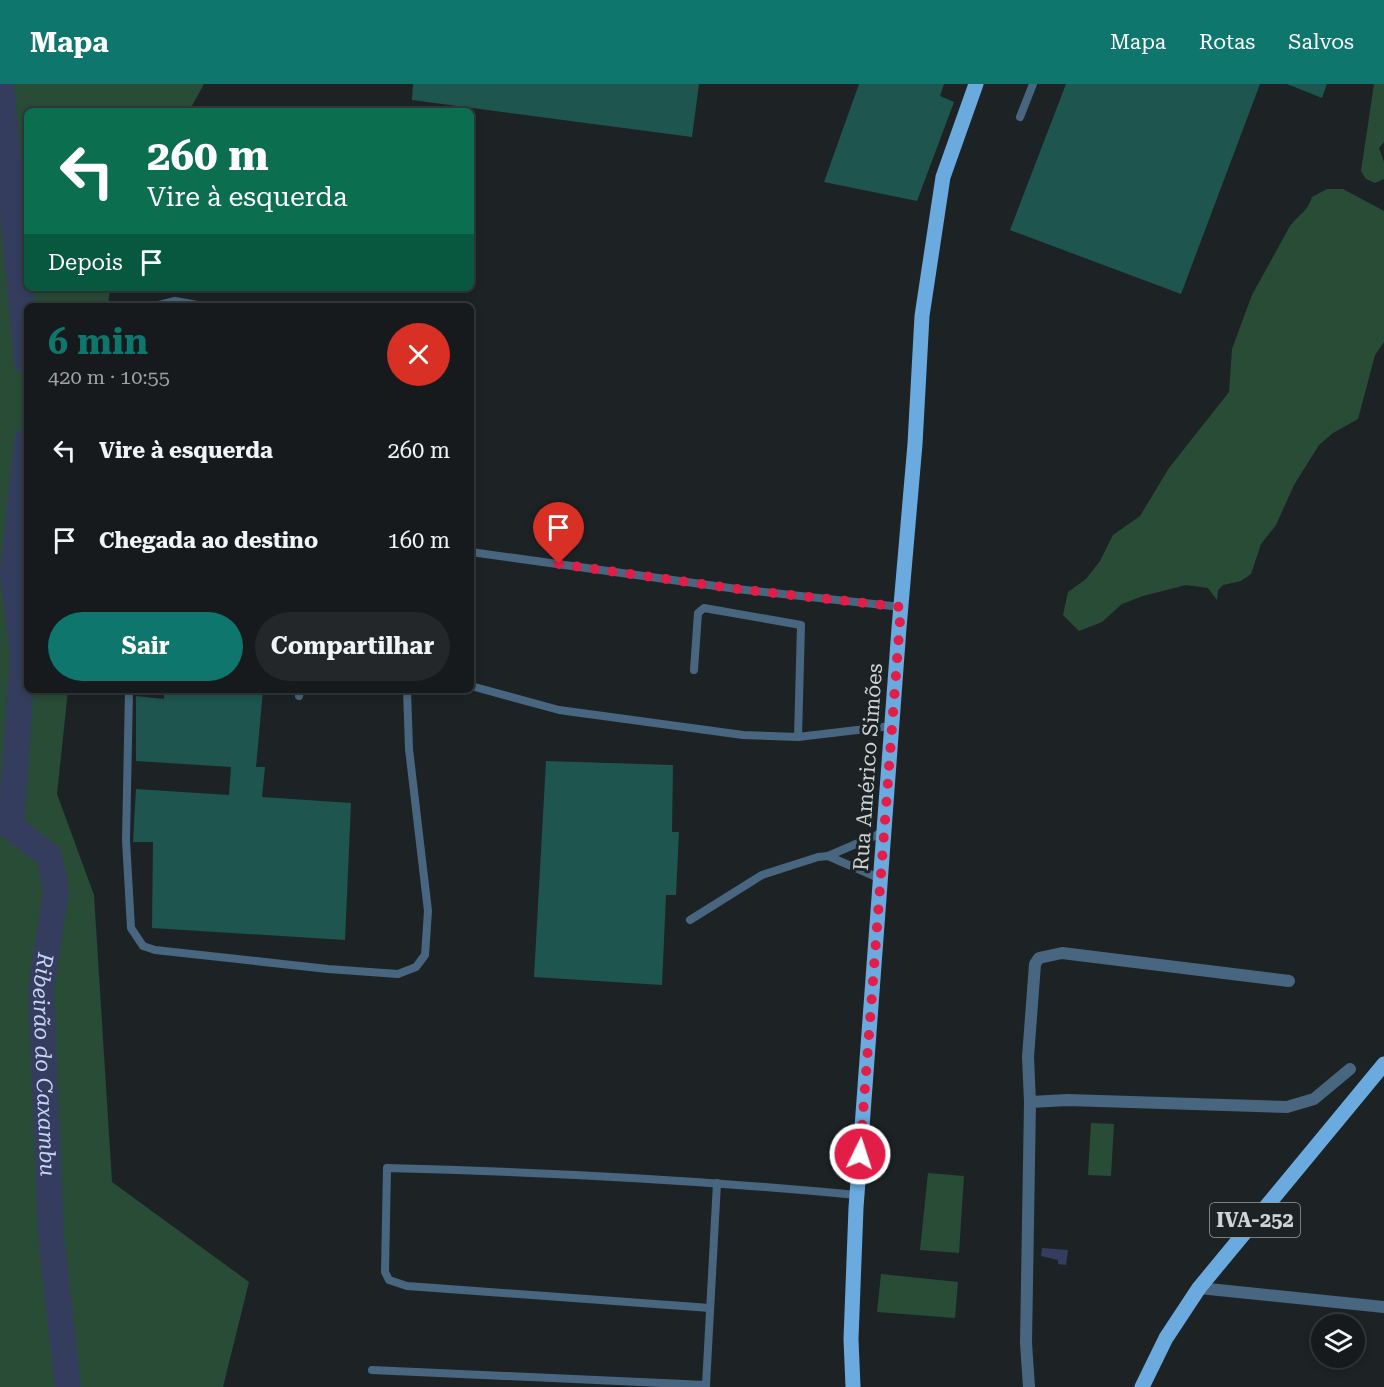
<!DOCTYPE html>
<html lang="pt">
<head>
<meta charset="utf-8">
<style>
	:root { --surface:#161a1c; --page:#232729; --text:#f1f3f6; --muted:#9ea1a3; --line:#35383b; --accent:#0f766e }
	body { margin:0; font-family:"Roboto Serif",serif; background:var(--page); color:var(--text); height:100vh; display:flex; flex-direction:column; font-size:22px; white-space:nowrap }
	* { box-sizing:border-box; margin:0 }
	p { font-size:20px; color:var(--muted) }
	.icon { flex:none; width:33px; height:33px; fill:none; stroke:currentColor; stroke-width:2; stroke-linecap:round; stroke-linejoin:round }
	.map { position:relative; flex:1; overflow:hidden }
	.details { position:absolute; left:24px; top:219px; width:450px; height:390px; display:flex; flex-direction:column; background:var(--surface); border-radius:9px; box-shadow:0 3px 9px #0003,0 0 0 2px var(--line) }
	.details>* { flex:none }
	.banner { position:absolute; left:24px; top:24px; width:450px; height:183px; border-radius:9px; box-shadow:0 3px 9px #0003,0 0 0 2px var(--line); background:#0b6e4f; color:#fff; overflow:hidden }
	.tools { position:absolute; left:1311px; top:1230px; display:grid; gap:12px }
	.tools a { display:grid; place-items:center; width:54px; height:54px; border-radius:50%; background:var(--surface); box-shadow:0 3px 9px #0003,0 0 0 2px var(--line); font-size:30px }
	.pin { position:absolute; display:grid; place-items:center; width:51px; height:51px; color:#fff; margin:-62px -26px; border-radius:50% 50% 50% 0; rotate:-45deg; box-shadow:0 0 6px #0007 }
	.pin .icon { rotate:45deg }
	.me { position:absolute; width:66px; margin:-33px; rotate:4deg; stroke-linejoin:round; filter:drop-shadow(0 0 4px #0008) }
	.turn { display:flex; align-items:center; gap:21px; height:126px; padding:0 24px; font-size:27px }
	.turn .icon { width:78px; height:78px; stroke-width:2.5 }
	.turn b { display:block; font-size:42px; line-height:51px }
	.then { display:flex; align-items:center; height:57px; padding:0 24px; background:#0003; gap:12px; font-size:22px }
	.round { display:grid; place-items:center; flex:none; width:63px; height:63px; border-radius:32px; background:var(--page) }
	.headline { display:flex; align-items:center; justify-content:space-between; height:102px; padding:0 24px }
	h1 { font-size:36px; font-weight:700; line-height:45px; color:var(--accent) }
	.action { display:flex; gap:12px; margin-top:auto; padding:12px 24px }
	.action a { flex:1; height:69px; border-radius:36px; background:var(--accent); color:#fff; font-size:24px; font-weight:700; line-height:69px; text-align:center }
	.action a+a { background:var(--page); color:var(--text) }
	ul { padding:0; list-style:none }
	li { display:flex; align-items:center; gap:18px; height:90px; padding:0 24px }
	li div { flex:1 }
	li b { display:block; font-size:22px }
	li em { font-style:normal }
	header { display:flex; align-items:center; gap:36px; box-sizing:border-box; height:84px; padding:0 30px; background:var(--accent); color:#fff }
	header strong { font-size:28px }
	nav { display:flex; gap:33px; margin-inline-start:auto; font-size:21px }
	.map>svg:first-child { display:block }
	.green { fill:#294c37 }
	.water { fill:#353d5e }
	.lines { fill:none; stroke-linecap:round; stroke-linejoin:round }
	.river { stroke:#353d5e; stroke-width:26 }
	.building { fill:#1e554f }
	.service { stroke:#48667f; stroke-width:8 }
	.minor { stroke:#48667f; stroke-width:12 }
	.primary { stroke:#6aaade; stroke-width:15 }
	.route { stroke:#e11d48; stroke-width:10; stroke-dasharray:0 18 }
	.labels { text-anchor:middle; stroke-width:6; stroke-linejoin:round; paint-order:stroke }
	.shield { fill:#1d2325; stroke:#9a9fa0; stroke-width:1.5 }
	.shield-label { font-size:20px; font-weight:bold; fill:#d0d4d5 }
	.street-label { font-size:21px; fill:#d0d4d5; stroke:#1d2325 }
	.water-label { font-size:22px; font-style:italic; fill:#c9d3f8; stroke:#1d2325 }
</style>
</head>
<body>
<header>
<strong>Mapa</strong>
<nav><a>Mapa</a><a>Rotas</a><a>Salvos</a></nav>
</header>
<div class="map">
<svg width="1384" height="1303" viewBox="0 0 1384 1303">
	<rect width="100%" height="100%" fill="#1d2325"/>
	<!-- green -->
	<g class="green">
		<polygon points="0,0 204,0 189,27 27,27 27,204 110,204 108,222 27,222 27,606 68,606 57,710 94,811 112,1098 249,1198 223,1303 0,1303"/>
		<polygon points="1374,0 1384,0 1384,58 1379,64 1384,78 1384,95 1375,99 1366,95 1361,87"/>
		<path d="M1327,105h16l41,22v131l-9,13 -17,64 -25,14 -14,12 -25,40 -18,40 -15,19 -10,30 -10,7 -18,4 -5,5 -1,10 -9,-12 -22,-3 -43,11 -21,8 -20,18 -23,9 -16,-16 5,-23 18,-13 14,-18 13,-26 27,-19 29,-48 60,-76 3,-43 20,-54 38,-69c8,-11 18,-15 22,-29z"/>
		<polygon points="1091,1039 1114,1040 1111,1092 1088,1091"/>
		<polygon points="928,1089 964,1092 959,1169 920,1166"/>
		<polygon points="881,1190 958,1198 955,1234 877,1228"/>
	</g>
	<!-- water -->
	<polygon class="water" points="1042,1164 1068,1166 1066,1181 1058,1180 1058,1176 1041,1172"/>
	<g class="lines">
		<!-- river -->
		<g class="river">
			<polyline points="1,0 27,277"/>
			<path id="s1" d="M27,357l-14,132 10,82 -12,172 38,29 7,34 -15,99 10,248 17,150"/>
		</g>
	</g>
	<!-- building -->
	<g class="building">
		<polygon points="413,0 699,0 692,53 412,16"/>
		<polygon points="859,0 944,0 940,12 954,18 917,117 824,98"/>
		<polygon points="1066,0 1260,0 1181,210 1010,146"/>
		<polygon points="1287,0 1327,0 1322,14"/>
		<polygon points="164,606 263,606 256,683 265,683 262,713 351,719 345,856 152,844 153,758 133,758 136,705 229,711 231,683 136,677 136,612 164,615"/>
		<polygon points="546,677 673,681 672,748 679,748 676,811 666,811 662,901 534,893"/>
	</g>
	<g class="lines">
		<!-- service -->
		<g class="service">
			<polyline points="1020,33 1033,0"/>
			<polyline points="155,222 175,217 203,222"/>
			<polyline points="471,468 737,505 901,523"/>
			<polyline points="694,586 698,529 704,524 801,541 798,653"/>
			<polyline points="471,602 559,626 743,651 798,653 891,642"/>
			<polyline points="129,606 126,756 131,844 143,862 155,866 328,885 398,890 416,883 425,871 428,827 409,665 407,606"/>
			<polyline points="299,612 300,606"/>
			<polyline points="828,772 884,748"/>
			<polyline points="690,836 762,791 818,773 828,772 881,795"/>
			<path d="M710,1224l-303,-22 -18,-6 -4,-8 2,-104c157,4 314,12 470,27"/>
			<polyline points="372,1286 706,1301 717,1099"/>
		</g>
		<!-- minor -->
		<g class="minor">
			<polyline points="1030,1018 1028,973 1035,880 1039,874 1062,869 1289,897"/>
			<polyline points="1199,1204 1384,1223"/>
			<polyline points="1029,1303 1026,1259 1030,1018 1068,1016 1287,1023 1314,1015 1350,985"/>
		</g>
		<!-- primary -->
		<g class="primary">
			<polyline points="853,1303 851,1255 856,1124 899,544 915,360 922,232 943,93 976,0"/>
			<polyline points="1142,1303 1166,1254 1199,1204 1384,980"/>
		</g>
	</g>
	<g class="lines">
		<!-- route -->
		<polyline class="route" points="559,480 737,505 901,523 860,1070"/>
	</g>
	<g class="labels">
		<!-- shield labels -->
		<rect class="shield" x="1210" y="1119" width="90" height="34" rx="4.5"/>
		<g class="shield-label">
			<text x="1255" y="1143">IVA-252</text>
		</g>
		<!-- street labels -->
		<g class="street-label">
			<text transform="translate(868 683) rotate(-86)" y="7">Rua Américo Simões</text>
		</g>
		<!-- water labels -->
		<g class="water-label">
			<text dy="8" stroke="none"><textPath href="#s1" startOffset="646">Ribeirão do Caxambu</textPath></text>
		</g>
	</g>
</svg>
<div class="tools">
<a><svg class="icon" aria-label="layers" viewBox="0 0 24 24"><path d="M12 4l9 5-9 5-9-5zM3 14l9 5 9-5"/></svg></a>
</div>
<div class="pin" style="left:559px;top:480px;background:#d93025"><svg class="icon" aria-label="arrive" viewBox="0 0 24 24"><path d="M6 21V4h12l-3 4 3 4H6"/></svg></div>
<svg class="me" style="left:860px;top:1070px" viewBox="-20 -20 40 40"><circle r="17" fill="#e11d48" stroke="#fff" stroke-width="3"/><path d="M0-11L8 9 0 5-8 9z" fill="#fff"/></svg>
<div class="banner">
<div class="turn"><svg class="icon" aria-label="left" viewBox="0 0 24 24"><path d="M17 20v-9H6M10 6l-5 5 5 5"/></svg><div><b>260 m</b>Vire à esquerda</div></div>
<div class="then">Depois<svg class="icon" aria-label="arrive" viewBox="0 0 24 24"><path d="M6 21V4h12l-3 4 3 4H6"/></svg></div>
</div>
<section class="details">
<div class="headline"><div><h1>6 min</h1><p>420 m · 10:55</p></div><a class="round" style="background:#d93025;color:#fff"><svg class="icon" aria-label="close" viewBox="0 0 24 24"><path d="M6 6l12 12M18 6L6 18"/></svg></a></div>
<ul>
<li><svg class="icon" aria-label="left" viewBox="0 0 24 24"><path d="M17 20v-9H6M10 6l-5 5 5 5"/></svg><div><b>Vire à esquerda</b></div><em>260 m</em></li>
<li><svg class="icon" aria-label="arrive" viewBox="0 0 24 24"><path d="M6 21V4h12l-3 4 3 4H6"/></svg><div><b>Chegada ao destino</b></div><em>160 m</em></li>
</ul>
<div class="action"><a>Sair</a><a>Compartilhar</a></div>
</section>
</div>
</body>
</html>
